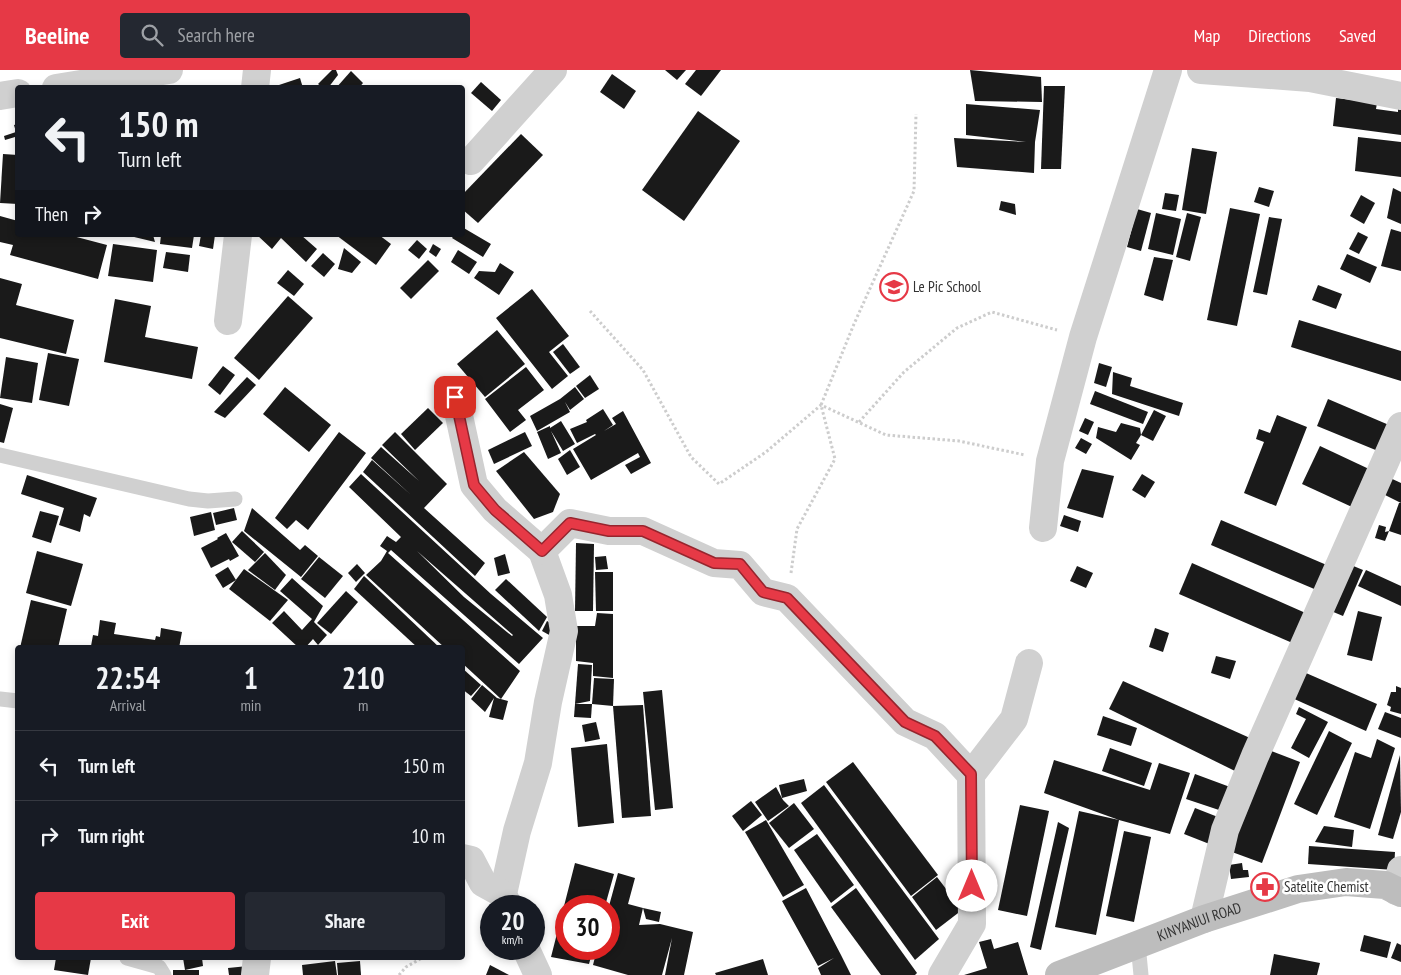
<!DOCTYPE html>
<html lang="en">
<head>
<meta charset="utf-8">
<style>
	:root { --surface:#171b24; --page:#242831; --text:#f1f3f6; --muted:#9ea1a6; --line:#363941; --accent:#e63946 }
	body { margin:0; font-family:"PT Sans Narrow",sans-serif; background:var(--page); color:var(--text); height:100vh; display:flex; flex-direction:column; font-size:19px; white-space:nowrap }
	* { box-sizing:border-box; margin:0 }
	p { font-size:16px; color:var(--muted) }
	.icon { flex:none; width:28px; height:28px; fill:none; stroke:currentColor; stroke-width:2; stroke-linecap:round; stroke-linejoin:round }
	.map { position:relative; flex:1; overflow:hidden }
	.details { position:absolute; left:15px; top:575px; width:450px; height:315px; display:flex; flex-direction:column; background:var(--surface); border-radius:5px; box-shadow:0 2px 8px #0003 }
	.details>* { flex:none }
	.hud { position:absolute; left:15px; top:15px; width:450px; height:152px; border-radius:5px; box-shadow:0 2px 8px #0003; background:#171b24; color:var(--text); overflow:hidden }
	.speed { position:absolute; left:480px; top:825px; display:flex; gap:10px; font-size:25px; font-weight:700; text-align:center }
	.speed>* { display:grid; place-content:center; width:65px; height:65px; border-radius:50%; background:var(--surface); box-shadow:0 2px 8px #0003; line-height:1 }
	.speed small { font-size:12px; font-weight:400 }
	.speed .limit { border:8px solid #d22; background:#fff; color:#111 }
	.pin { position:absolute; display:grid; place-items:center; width:42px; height:42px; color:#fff; margin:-21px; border-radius:10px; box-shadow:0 2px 8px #0006 }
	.me { position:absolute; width:55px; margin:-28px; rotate:0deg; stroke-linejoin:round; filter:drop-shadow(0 0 4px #0008) }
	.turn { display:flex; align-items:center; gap:18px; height:105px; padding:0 20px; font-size:22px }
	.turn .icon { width:65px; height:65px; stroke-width:2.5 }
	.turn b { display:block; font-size:35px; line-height:42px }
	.then { display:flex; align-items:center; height:48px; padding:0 20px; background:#0003; gap:10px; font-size:19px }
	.eta { display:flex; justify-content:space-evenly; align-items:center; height:85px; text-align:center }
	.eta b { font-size:30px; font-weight:700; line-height:35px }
	.primary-button { display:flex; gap:10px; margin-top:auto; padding:10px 20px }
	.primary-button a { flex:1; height:58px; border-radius:5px; background:var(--accent); color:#fff; font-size:20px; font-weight:700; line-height:58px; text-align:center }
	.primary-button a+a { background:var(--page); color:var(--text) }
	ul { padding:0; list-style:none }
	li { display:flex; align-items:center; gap:15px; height:70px; padding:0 20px; border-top:1px solid var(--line) }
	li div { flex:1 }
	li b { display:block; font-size:19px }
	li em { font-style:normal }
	header { display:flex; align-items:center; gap:30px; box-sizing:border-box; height:70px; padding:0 25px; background:var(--accent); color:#fff }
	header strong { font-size:24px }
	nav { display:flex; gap:28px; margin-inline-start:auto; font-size:18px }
	.search { width:350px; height:45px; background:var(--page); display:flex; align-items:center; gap:12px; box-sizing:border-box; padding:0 18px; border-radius:5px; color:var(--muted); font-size:19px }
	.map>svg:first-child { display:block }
	.building { fill:#1a1a1a; fill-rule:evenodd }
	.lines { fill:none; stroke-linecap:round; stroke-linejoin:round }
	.path { stroke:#cdcdcd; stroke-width:3; stroke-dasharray:2.5 2.5; stroke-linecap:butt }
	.lane { stroke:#d0d0d0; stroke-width:15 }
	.street { stroke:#d0d0d0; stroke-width:28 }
	.secondary { stroke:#bdbdbd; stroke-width:28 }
	.route-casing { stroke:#96252e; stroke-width:12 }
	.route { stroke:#e63946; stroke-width:9 }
	.labels { text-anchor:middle; stroke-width:5; stroke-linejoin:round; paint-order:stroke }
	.poi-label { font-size:15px; fill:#333; stroke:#fff; text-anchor:start }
	.street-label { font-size:15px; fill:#333; stroke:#fff }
</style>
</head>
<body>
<header>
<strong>Beeline</strong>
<div class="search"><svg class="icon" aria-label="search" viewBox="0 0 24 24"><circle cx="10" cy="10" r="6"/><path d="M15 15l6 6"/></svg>Search here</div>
<nav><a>Map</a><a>Directions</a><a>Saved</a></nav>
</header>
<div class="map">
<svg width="1401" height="905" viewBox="0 0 1401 905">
	<rect width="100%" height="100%" fill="#fff"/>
	<!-- building -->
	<g class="building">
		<polygon points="332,0 336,0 338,5 328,18 323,18 318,14"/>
		<polygon points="665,0 686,0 677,10"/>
		<polygon points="696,0 721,0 701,26 685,14"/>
		<polygon points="970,0 1041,7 1042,32 975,31"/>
		<polygon points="351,1 363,13 359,18 336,18"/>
		<polygon points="612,4 636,21 624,39 600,22"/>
		<polygon points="300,8 303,18 273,18 273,17"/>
		<polygon points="481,12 501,30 492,41 471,23"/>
		<polygon points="1044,16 1065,16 1061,99 1041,99"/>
		<polygon points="1336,28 1377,33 1376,39 1398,42 1398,35 1401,36 1401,65 1333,56"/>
		<polygon points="966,34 1040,40 1035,72 1034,103 957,97 954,68 1026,72 966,65"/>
		<polygon points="698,41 740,71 684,151 642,120"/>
		<polygon points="18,54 18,70 15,67 5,70 4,66 16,62 14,55"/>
		<polygon points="521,64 543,85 478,153 462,139 462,125"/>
		<polygon points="1358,67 1401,72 1401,107 1355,101"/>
		<polygon points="1192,78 1217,82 1206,144 1182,140"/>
		<polygon points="3,84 18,85 18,134 0,133"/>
		<polygon points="1259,117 1274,121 1269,137 1254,132"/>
		<polygon points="1393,118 1401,122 1401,154 1387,148"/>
		<polygon points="1165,123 1179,125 1176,141 1162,139"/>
		<polygon points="1361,125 1375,133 1364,154 1350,146"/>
		<polygon points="1001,131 1015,134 1016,145 999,140"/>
		<polygon points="1230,138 1260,144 1237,256 1207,250"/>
		<polygon points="1137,139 1151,143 1141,181 1127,177"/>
		<polygon points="1156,143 1181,149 1173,185 1148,179"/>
		<polygon points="1187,143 1201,147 1190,191 1176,187"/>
		<polygon points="0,146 18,151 18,165 69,165 107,175 98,209 10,185 13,175 0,172"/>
		<polygon points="1269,147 1282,149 1267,225 1253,222"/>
		<polygon points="462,157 491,174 483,187 452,168 454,165 462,165"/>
		<polygon points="1391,159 1401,162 1401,201 1381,196"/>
		<polygon points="1358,162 1368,167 1359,184 1349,179"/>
		<polygon points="131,165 153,165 155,172 130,166"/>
		<polygon points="161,165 194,165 192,178 160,174"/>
		<polygon points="201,165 215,165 213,179 199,176"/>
		<polygon points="257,165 301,165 317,179 306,192 281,168 272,179"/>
		<polygon points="336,165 379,165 391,174 376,195"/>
		<polygon points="417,170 427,179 419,189 408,180"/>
		<polygon points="113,174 157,180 153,212 108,206"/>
		<polygon points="433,174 441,179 436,187 429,182"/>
		<polygon points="344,178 361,192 352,203 338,199"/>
		<polygon points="458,180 477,192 469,204 451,192"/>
		<polygon points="166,182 190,185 188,202 163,198"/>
		<polygon points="323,183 335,194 324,207 311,196"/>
		<polygon points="1347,184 1377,197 1370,213 1340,199"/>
		<polygon points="1154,187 1173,190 1163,231 1144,225"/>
		<polygon points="428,190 439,201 411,229 400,218"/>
		<polygon points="500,193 514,202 499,225 474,208 479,201 495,202"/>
		<polygon points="288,200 304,214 294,226 277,213"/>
		<polygon points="0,208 22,214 16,235 74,250 66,284 0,268"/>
		<polygon points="1318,215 1342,224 1336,239 1312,230"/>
		<polygon points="532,219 569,266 549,282 568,306 552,319 496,248"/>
		<polygon points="288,226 313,248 259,310 234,288"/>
		<polygon points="115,229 151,236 145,267 198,277 192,309 104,292"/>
		<polygon points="1299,250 1401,281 1401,311 1291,277"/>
		<polygon points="497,260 525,294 485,327 457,294"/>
		<polygon points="563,274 580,297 570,304 553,282"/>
		<polygon points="48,283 79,289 69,336 39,330"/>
		<polygon points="6,287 38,293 32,333 0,328"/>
		<polygon points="1099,293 1112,297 1106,317 1094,313"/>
		<polygon points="223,296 235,305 220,325 208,315"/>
		<polygon points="526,297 544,320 518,340 526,350 510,362 485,329"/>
		<polygon points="1113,302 1132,308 1130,316 1183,333 1179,346 1112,324"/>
		<polygon points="590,305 599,319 585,328 576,316"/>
		<polygon points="247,307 256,315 225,348 214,342"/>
		<polygon points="285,317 331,355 309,382 263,344"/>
		<polygon points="575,317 584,329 570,340 565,332 570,342 537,361 530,346 560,329"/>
		<polygon points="1095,321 1148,342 1143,354 1090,334"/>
		<polygon points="1328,329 1389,355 1378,381 1317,356"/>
		<polygon points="0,334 13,338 4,373 0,372"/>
		<polygon points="428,338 443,353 415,380 401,364"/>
		<polygon points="603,339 613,355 604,361 616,354 612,348 623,341 651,393 631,404 625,395 640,387 638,383 591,410 573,379 596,365 595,364 577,373 570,359 587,352 586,350"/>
		<polygon points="1154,340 1166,346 1153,371 1141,365 1136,373 1140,375 1131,390 1096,368 1098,357 1116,362 1121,353 1140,358 1141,365"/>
		<polygon points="1277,345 1307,357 1276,436 1244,423 1264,372 1256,369 1259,359 1270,363"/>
		<polygon points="1085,348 1094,352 1088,365 1079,361"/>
		<polygon points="561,351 575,374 563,381 551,361 561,383 548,389 537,362 550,356 550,358"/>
		<polygon points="339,362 366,383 308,460 296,450 287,459 275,448"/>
		<polygon points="395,362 447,414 424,438 485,493 475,506 363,402 372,390 411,425 371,388 381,377 419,411 382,375"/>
		<polygon points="525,362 532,376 494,394 488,380"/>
		<polygon points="1081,368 1092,374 1086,384 1075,378"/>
		<polygon points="1320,376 1369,399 1352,437 1302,414"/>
		<polygon points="570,380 580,397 567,405 558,389"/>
		<polygon points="524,382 560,424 553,442 534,449 496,401"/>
		<polygon points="1082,399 1114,406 1103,448 1067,438"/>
		<path d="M361,404l130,120 52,44 -24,26 -128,-114 -3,3 132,118 -19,28 -39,-36v-15h-17l-79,-73 15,-14 6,-10 -7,-5 7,-10 9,6 5,-5 -52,-50zM417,481l96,84 -1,1 -48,-39z"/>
		<polygon points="1142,404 1155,412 1145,428 1132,420"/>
		<polygon points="27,405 97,428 90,447 84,444 80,462 59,455 64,438 21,424"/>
		<polygon points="1388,407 1401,413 1401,433 1381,423"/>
		<polygon points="1399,433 1401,433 1401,465 1389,461"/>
		<polygon points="234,438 237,450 216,455 213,443"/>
		<polygon points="252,438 300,480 305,475 318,486 301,507 244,461"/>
		<polygon points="40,441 59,446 51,473 32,467"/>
		<polygon points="211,442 215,460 194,466 190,447"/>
		<polygon points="1064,445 1081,451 1078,462 1060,456"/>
		<polygon points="1221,450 1329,496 1319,521 1211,475"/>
		<polygon points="1379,455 1386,457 1385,462 1389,461 1385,471 1375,468"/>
		<polygon points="242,461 264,482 255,492 232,472"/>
		<polygon points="226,463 239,486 230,491 229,489 211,498 201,478 218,469 217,468"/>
		<polygon points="576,473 594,474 593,541 575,541"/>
		<polygon points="37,481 83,494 71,536 26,523"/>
		<polygon points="265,483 286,505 275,520 248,500"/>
		<polygon points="505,484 510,503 498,506 494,488"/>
		<polygon points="606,486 608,499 596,500 595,487"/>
		<polygon points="319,487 343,506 325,528 301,509"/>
		<polygon points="1192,493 1310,545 1297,575 1179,524"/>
		<polygon points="357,494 365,503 356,512 348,503"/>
		<polygon points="1351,495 1363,500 1343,546 1331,541"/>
		<polygon points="1077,496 1093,503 1086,518 1070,511"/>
		<polygon points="228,497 236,510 223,518 215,505"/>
		<polygon points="244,499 288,530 270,551 229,519"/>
		<polygon points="1366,500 1401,516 1401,536 1358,516"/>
		<polygon points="595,502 613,502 613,541 596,541"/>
		<polygon points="364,506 440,578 418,578 354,519"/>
		<polygon points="292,508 323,536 314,552 327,565 318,575 313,569 305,578 299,578 272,553 284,541 302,560 312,549 280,521"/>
		<polygon points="506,509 547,547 539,561 495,520"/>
		<polygon points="346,521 358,532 331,564 317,553"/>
		<polygon points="31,530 67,539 58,578 20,578"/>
		<polygon points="1358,541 1382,547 1372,591 1347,585"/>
		<polygon points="597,543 613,544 613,608 593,606 593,593 576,591 576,556 595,556"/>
		<polygon points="100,550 116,553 114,564 155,570 156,566 160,567 161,558 182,562 179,578 91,576 93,565 98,566"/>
		<polygon points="547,551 556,556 551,566 542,561"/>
		<polygon points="1155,558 1169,563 1163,582 1149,577"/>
		<polygon points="1216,586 1236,591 1230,609 1211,603"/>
		<polygon points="578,594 592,595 590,631 575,634"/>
		<polygon points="462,598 481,615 471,626 462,619"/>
		<polygon points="1306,603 1377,634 1366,661 1292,628"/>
		<polygon points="594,608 614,609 613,636 592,634"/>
		<polygon points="1123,611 1250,668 1235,701 1109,639"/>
		<polygon points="482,615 497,628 508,631 503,650 489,647 494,628 485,642 471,629"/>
		<polygon points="1396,616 1401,618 1401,644 1390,641 1391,637 1387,635 1391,622 1396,622"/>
		<polygon points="662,620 673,738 655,740 643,622"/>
		<polygon points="575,634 592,634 591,648 574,647"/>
		<polygon points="643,635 651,746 622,748 613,636"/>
		<polygon points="1299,637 1328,652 1309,688 1291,678 1306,649 1296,644"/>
		<polygon points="1385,642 1401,648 1401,668 1378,659"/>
		<polygon points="1103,646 1137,658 1131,676 1097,665"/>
		<polygon points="596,652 600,669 585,672 582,655"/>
		<polygon points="1329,661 1352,673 1317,745 1294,734"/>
		<polygon points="1377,669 1395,678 1370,759 1334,747 1355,682 1371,688"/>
		<polygon points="607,674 614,753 578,757 571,678"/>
		<polygon points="1110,678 1152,693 1144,716 1102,701"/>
		<polygon points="1269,680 1300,692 1262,793 1232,782 1229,764"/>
		<polygon points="1400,685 1401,742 1393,769 1378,765"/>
		<polygon points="1054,690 1150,720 1159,693 1190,703 1170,764 1119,750 1096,865 1055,857 1079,741 1119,750 1044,723"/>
		<polygon points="853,692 938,805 911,826 826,712"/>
		<polygon points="1195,704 1230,717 1222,741 1186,729"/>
		<polygon points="804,709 807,721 782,728 779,715"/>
		<polygon points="824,715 939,869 915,890 801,733"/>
		<polygon points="776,717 783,730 789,736 768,751 755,732"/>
		<polygon points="751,731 762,745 743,761 732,746"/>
		<polygon points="794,733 814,759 789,778 769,753"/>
		<polygon points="1020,735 1049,741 1027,846 998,840"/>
		<polygon points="1195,738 1223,749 1212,775 1184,764"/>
		<polygon points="766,750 804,815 783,827 745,762"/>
		<polygon points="1058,752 1069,758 1041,880 1030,877"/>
		<polygon points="1324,756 1354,760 1352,777 1315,772"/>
		<polygon points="1124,761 1151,767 1134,852 1106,846"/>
		<polygon points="817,764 854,815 831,833 794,780"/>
		<polygon points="1309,776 1395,782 1394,800 1308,794"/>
		<polygon points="575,793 614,804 605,836 566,836 566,879 593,879 589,894 551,887"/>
		<polygon points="1242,793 1243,800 1248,800 1249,807 1231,809 1229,795"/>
		<polygon points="618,803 635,808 628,834 643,838 639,855 660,854 693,862 684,905 665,905 672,868 662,905 628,905 593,895 597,879 609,879 609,836"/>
		<polygon points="937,807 962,840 936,860 912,827"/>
		<polygon points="806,818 841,885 851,905 821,905 818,898 834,888 818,896 782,831"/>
		<polygon points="856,818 917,903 915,905 881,905 831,837"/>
		<polygon points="643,838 661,842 659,852 646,849"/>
		<polygon points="1364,865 1391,872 1387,888 1360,881"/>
		<polygon points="991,869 994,879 1018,872 1028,905 964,905 987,898 979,872"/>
		<polygon points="1397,873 1401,875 1401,892 1391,888"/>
		<polygon points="1274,884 1320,893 1317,905 1270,905"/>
		<polygon points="56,888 91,888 88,905 54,900"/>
		<polygon points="183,888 202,888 203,896 185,900"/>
		<polygon points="763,889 768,905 716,905 715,903"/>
		<polygon points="335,891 337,905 303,905 302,895"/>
		<polygon points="360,891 361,905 338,905 337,893"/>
		<polygon points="490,895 509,905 486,905"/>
		<polygon points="248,896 248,905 229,905 228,898"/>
		<rect x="173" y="900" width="26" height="5"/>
	</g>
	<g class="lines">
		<!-- path -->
		<g class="path">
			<polyline points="590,241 643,300 691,387 719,414 766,382 821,335 886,365 959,371 1025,385"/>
			<polyline points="859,352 904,302 957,258 992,242 1057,260"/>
			<polyline points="791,503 797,459 835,389 821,335 854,254 914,121 916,44"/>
			<polyline points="399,905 406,897 422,888"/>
		</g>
		<!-- lane -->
		<g class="lane">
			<polyline points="0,385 189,429 208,431 235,429"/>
			<polyline points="0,629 18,631"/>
			<polyline points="1138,874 1141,905"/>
			<polyline points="127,888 159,897 164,905"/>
		</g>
		<!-- street -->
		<g class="street">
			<polyline points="1201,0 1310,8 1401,26"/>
			<polyline points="56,18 169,0"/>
			<polyline points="255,18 257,0"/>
			<polyline points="0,26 18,23"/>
			<polyline points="471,91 553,0"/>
			<polyline points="228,251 238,165"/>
			<polyline points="455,327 474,415 495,440 542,481 558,525 564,561 548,632 538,693 517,761 503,824 508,836"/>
			<polyline points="1043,458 1050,391 1083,267 1168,0"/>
			<polyline points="542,481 570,453 609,461 643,461 714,493 740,495 763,522 787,528 905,652 935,666 971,705"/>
			<polyline points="462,788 471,790 483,813 503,824"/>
			<polyline points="1396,821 1401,800"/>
			<polyline points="1204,849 1225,760 1255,686 1401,356"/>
			<polyline points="526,879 538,905"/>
			<polyline points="255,905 257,888"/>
			<polyline points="942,905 972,854 971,705 1014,649 1029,593"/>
		</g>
		<!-- secondary -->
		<path class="secondary" id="s1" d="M1059,905l145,-56 94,-30 48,-7 39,3 16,8"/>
	</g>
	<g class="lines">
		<defs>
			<polyline id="route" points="455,327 474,415 495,440 542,481 570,453 609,461 643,461 714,493 740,494 763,522 787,528 905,652 935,666 971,704 972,816"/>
		</defs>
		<!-- route casing -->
		<use href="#route" class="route-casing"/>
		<!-- route -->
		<use href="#route" class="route"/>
	</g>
	<!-- icons -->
	<defs>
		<symbol id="school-ring" viewBox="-11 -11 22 22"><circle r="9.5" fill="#fff" stroke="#e63946" stroke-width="1.5"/><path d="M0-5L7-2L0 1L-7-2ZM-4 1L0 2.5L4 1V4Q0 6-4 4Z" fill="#e63946"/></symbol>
		<symbol id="pharmacy-ring" viewBox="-11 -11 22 22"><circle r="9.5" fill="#fff" stroke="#e63946" stroke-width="1.5"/><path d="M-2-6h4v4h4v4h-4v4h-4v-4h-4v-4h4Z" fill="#e63946"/></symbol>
	</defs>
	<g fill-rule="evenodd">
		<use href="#school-ring" x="878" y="201" width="32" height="32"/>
		<use href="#pharmacy-ring" x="1249" y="801" width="32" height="32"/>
	</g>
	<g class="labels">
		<!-- poi labels -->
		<g class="poi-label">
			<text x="913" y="222">Le Pic School</text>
			<text x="1284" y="822">Satelite Chemist</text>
		</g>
		<!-- street labels -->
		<g class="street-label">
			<text dy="5" stroke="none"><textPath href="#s1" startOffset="150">KINYANJUI ROAD</textPath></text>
		</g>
	</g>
</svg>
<div class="speed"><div>20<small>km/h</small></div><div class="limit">30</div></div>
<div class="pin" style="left:455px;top:327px;background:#d93025"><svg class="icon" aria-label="arrive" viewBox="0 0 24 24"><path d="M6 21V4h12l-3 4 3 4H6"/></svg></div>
<svg class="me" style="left:972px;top:816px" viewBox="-20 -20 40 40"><circle r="19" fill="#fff"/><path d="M0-13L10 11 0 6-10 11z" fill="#e63946"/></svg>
<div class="hud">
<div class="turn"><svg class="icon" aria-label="left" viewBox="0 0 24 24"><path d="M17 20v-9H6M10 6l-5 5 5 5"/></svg><div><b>150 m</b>Turn left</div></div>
<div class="then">Then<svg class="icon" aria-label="right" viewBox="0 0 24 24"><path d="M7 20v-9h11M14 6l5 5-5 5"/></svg></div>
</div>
<section class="details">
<div class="eta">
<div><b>22:54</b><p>Arrival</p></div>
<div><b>1</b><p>min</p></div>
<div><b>210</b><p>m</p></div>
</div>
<ul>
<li><svg class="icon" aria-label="left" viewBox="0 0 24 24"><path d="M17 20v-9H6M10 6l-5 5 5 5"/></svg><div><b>Turn left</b></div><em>150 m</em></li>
<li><svg class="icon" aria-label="right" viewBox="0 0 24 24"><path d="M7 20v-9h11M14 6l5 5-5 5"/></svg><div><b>Turn right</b></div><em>10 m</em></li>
</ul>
<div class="primary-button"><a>Exit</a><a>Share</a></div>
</section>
</div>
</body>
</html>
